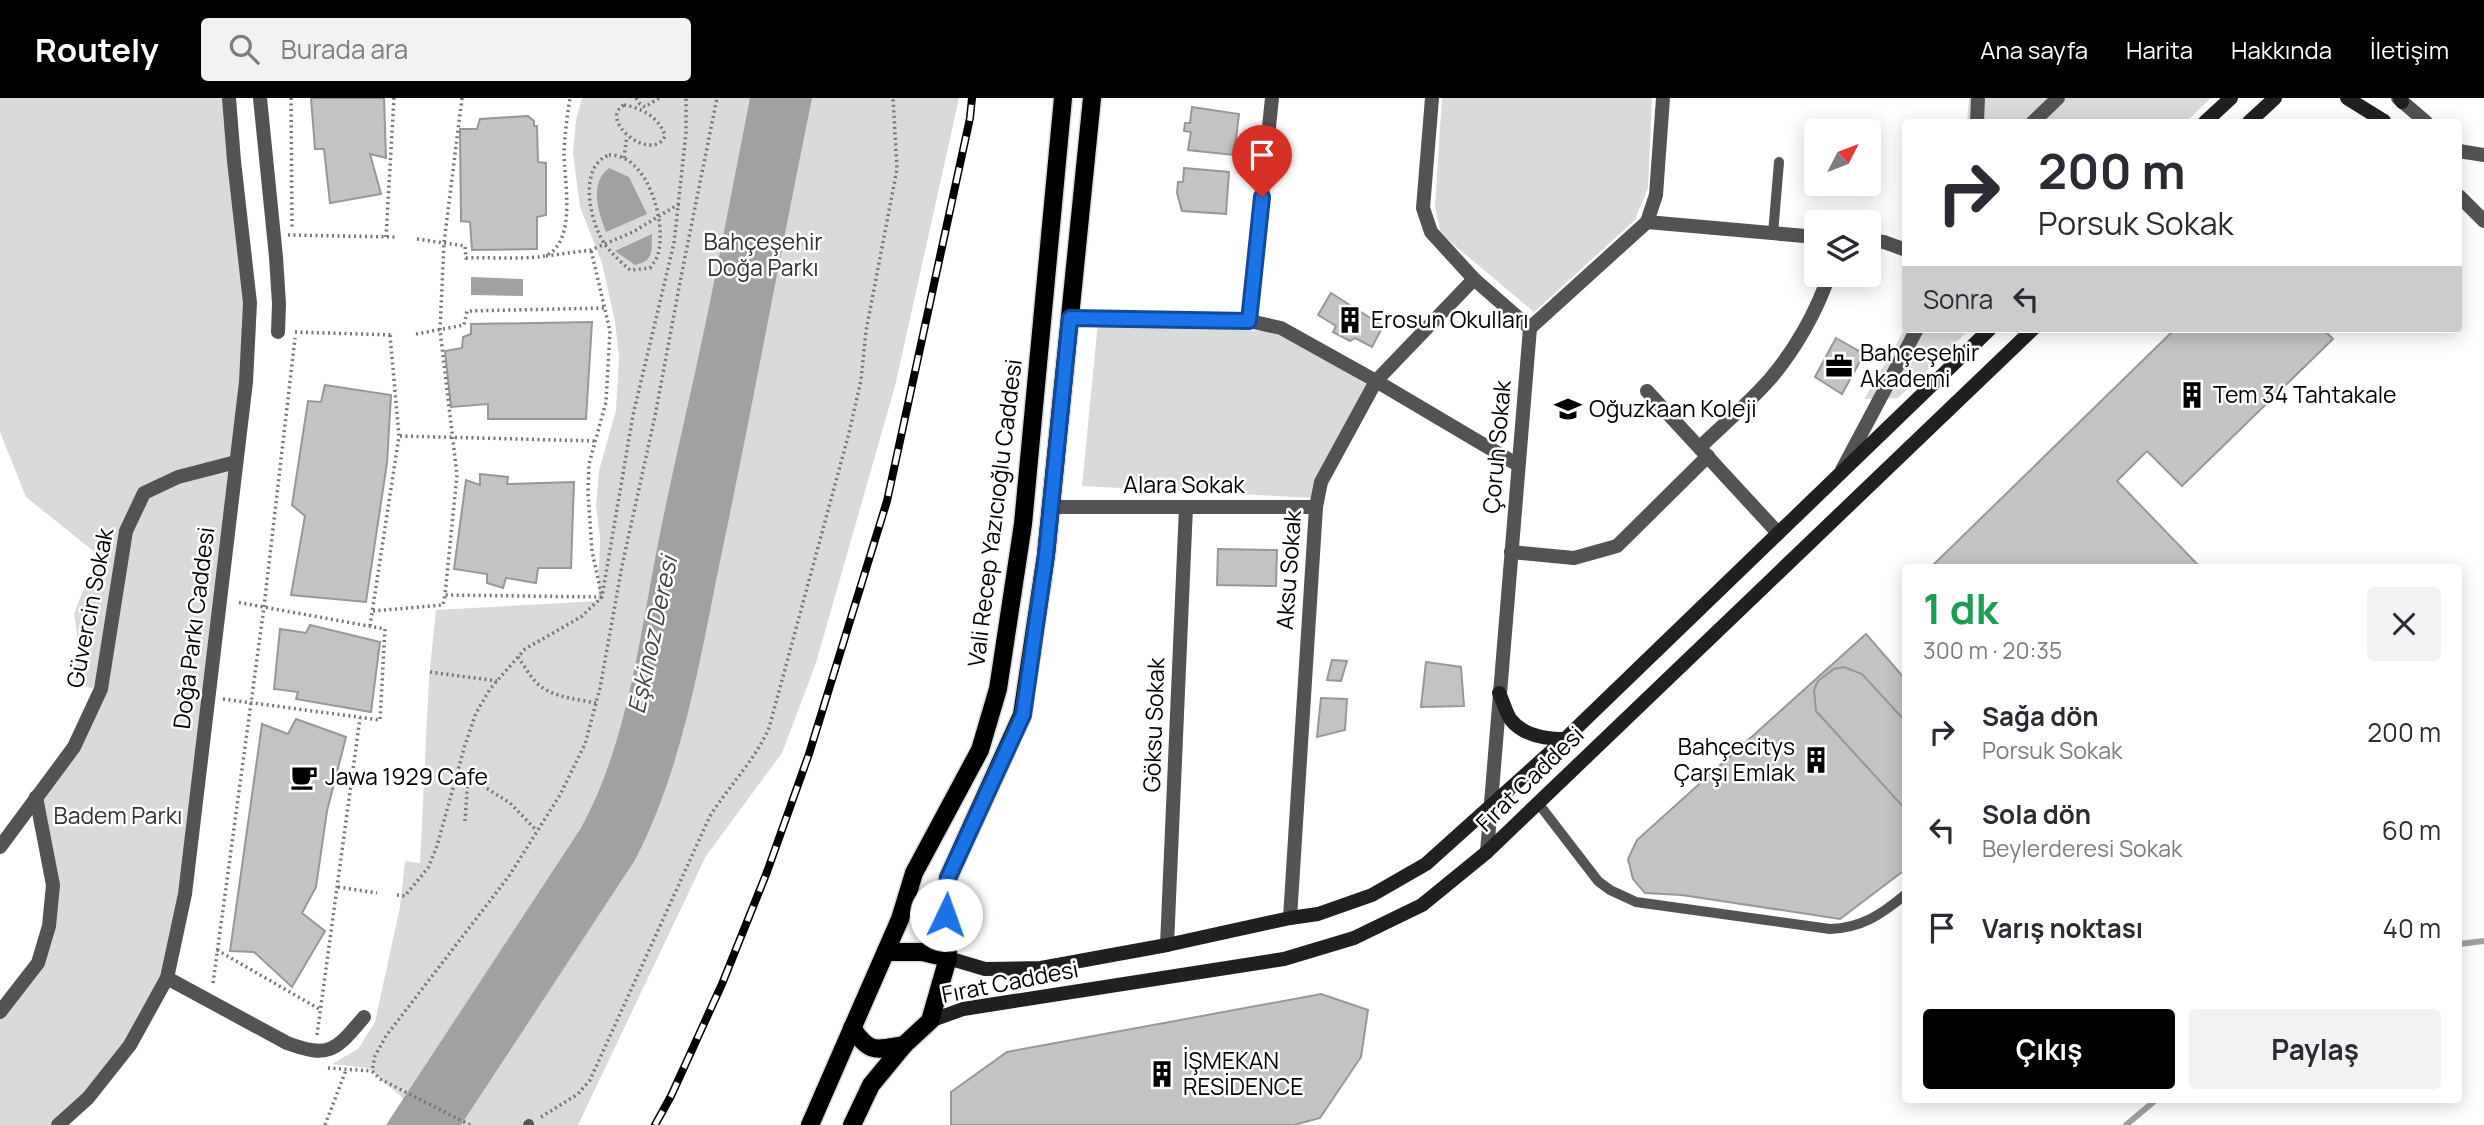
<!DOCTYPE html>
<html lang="tr">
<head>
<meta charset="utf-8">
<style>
	:root { --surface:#fff; --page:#f2f2f3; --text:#2b2b33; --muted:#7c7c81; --accent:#000 }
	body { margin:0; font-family:Manrope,sans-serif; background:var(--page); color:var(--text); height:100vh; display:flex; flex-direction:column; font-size:26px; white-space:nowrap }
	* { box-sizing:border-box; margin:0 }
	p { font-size:23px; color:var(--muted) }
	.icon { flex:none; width:38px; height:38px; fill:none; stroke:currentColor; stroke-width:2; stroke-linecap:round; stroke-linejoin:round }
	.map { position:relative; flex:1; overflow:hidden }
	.drawer { position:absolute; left:1902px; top:466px; width:560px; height:539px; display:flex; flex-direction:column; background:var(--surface); border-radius:7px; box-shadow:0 4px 18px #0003 }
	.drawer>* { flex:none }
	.banner { position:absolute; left:1902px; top:21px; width:560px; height:214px; border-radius:7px; box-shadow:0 4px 18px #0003; background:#fff; color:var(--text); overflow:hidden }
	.needle { width:46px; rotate:48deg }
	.buttons { position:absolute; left:1804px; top:21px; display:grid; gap:14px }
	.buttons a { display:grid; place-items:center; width:77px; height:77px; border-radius:7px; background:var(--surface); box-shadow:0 4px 18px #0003; font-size:35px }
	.pin { position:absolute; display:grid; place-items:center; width:60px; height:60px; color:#fff; margin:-72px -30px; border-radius:50% 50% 50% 0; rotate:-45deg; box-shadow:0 0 7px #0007 }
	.pin .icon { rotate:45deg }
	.me { position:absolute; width:77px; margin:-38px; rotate:3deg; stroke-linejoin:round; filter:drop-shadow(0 0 5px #0008) }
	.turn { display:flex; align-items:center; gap:24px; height:147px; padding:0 21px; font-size:32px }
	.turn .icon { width:91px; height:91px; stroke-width:2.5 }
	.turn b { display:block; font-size:49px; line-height:60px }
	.then { display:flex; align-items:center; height:66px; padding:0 21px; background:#0003; gap:14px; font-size:26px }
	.round { display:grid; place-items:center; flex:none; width:74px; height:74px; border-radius:7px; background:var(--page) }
	.summary { display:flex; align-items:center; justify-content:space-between; height:119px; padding:0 21px }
	h1 { font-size:42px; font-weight:700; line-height:52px; color:#1e9e55 }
	.cta { display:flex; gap:14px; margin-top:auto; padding:14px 21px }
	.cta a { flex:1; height:80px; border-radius:7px; background:var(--accent); color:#fff; font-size:28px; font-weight:700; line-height:80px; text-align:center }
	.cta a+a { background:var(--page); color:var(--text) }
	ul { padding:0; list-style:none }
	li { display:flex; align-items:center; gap:21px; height:98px; padding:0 21px }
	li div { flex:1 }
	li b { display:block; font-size:26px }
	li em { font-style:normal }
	header { display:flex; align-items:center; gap:42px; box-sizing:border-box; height:98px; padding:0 35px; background:var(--accent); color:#fff }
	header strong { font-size:33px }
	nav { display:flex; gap:38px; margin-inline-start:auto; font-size:24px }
	.search { width:490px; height:63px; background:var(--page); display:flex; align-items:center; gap:18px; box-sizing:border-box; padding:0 24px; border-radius:7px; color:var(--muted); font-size:26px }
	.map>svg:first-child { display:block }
	.green { fill:#dadada }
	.water { fill:#a1a1a1 }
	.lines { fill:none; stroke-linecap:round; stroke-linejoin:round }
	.stream { stroke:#a1a1a1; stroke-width:6 }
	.building { fill:#c3c3c3; stroke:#979797; stroke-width:2 }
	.primary-casing { stroke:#dbdbdb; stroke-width:21 }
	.path { stroke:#757575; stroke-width:3.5; stroke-dasharray:2 3.5; stroke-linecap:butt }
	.service { stroke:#535353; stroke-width:10 }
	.minor { stroke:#535353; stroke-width:14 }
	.tertiary { stroke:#535353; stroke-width:14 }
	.secondary { stroke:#202020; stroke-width:14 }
	.primary { stroke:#000; stroke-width:18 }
	.rail-casing { stroke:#000; stroke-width:8 }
	.rail { stroke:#fff; stroke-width:5; stroke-dasharray:16; stroke-linecap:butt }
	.route-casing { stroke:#114b97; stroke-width:18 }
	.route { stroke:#1a73e8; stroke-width:12 }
	.labels { text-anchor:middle; stroke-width:5; stroke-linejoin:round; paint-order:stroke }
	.park-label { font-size:23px; fill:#313131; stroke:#fff }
	.poi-label { font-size:23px; fill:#000; stroke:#fff; text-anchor:start }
	.street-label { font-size:23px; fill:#000; stroke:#fff }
	.water-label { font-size:24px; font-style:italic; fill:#424242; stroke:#fff }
</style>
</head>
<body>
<header>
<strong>Routely</strong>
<div class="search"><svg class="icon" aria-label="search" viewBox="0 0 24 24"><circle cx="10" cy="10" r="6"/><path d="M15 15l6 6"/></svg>Burada ara</div>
<nav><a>Ana sayfa</a><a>Harita</a><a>Hakkında</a><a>İletişim</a></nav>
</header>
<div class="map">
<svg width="2484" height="1027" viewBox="0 0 2484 1027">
	<rect width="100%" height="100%" fill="#fff"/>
	<!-- green -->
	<g class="green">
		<polygon points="0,0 229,0 250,205 185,796 167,880 130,947 58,1027 0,1027 0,914 38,865 53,787 36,699 100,591 73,587 79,548 74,516 97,456 26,399 0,334"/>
		<polygon points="582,0 959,0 895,288 816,565 782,655 706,758 578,1027 434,1027 368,970 332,966 358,951 375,924 400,809 405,763 420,765 429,580 436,512 598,503 600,440 596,408 599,373 616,312 619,258 615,224 602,165 580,109 573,55 576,22"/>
		<polygon points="1442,0 1652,0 1648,90 1635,122 1534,214 1441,136 1435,109"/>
		<polygon points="1969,0 2211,0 2186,24 1967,24"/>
		<polygon points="1098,224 1279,234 1366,286 1315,400 1082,388"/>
		<polygon points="1906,229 1906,231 1970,231 1898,300 1864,301"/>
	</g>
	<!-- water -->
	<g class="water">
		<path d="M750,0h62c-32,156 -60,312 -93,468 -20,99 -37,203 -84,294l-174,265h-75l195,-297c47,-86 58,-189 77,-284 14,-73 32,-145 47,-218 16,-76 30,-152 45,-228z"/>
		<path d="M609,70l20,9 18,37 -41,18c-8,-20 -17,-49 3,-64z"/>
		<path d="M652,136c-1,18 3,26 -17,31l-20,-14z"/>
		<polygon points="471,179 523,181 523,198 471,197"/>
	</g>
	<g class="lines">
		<!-- stream -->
		<g class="stream">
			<polyline points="2459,846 2484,843"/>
			<polyline points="2126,1027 2157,1001"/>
		</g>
	</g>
	<!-- building -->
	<g class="building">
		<polygon points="311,0 384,0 386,60 370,56 381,96 330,105 324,51 315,51"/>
		<polygon points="1192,9 1239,16 1234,57 1188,52 1191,34 1184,33 1185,25 1190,25"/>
		<polygon points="528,18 534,23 534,28 537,28 538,64 546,65 546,117 537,119 537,151 472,152 470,124 461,123 460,31 477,31 480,21"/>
		<polygon points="1184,70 1229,74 1226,116 1182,113 1177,95 1178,84 1183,84"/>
		<polygon points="1331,195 1383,228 1372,249 1355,240 1350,243 1333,234 1336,228 1318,217"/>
		<polygon points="592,224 586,321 488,321 488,306 451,309 445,253 462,250 463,239 471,236 471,226"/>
		<polygon points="2175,231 2323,231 2333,241 2182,388 2147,353 2117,383 2200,469 1931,469"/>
		<polygon points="1836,240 1864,256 1842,296 1815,279"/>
		<polygon points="325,287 391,297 387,365 366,504 291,497 305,418 292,407 308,303 321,304"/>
		<polygon points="480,376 508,379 507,386 574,384 571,470 538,470 536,485 506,480 503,490 487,485 487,476 454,471 466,382 480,387"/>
		<polygon points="1218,451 1277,452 1276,488 1217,487"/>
		<polygon points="310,527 380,544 371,614 296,601 298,594 274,591 280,531 306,535"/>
		<polygon points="1866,536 1906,582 1906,771 1840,821 1682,797 1645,795 1633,781 1628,761 1637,742"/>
		<polygon points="1332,562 1347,563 1341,583 1327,582"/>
		<polygon points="1426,564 1461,569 1464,608 1421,609"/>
		<polygon points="1844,569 1862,576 1906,624 1906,712 1816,613 1814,592 1818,583 1834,571"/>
		<polygon points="1321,600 1347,601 1345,632 1317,639"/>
		<polygon points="296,621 346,639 327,713 316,789 302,815 325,833 292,889 254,854 230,853 262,626 288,636"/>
		<polygon points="1321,896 1368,912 1361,959 1320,1020 1294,1027 951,1027 951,994 1007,954"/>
	</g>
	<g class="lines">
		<defs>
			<g id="primary">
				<polyline points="886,854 922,854 948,860"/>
				<path d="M852,930c18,26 23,22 52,17"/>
				<polyline points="810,1027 900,821 914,775 980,652 998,591 1023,426 1063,0"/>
				<polyline points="852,1027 871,987 904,947 930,923 948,860 946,798 948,780 1022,617 1046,457 1092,0"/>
			</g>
		</defs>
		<!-- primary casing -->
		<use href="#primary" class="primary-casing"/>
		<!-- path -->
		<g class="path">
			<polyline points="291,0 292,131"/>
			<polyline points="462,0 444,145 440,232 457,377 445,497 602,499 592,453 588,395 589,366 606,304 610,233 591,152"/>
			<polyline points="636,0 640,6 645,9 659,0"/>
			<path d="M624,7c18,3 36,13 41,31 -13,28 -68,-16 -41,-31z"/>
			<path d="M609,57c39,-1 58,68 49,99 -1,5 -5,9 -8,14l-20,2c-8,-7 -17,-15 -24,-24 -16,-22 -29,-79 3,-91z"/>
			<polyline points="624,60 627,38"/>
			<polyline points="288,137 395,139"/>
			<polyline points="386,139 394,0"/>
			<path d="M417,141l48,7 1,12c16,-1 70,2 81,-3 30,-15 17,-76 17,-103 1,-18 3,-36 6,-54"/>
			<polyline points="546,158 591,152 633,134 679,106"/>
			<polyline points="295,234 394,237"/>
			<polyline points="416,236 464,227 467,213 605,210"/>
			<polyline points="400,338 597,343"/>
			<polyline points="373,513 443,507 445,497"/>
			<polyline points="370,528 399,338 390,237"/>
			<path d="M518,559c5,7 10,16 16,23 14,17 42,19 62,23"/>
			<polyline points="430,574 497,583"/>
			<polyline points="223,601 380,622 385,531 236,504"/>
			<polyline points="459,673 510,705 537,733"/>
			<polyline points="465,723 468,680"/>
			<polyline points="338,789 377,795"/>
			<polyline points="397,797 405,798 428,770 437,748 465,647 476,615 490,591 525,551 581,519 602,499 633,317 674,145 686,35 686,0"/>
			<polyline points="217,852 321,912"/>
			<polyline points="213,885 264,509 295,240"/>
			<polyline points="317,937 360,620"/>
			<polyline points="328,970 372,973"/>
			<path d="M541,1019l37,-23 12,-14 120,-264c19,-30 45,-56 59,-88l80,-295 12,-53 5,-49 31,-162 -4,-71"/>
			<polyline points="325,1027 346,972"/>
			<polyline points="470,1027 380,981 372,973 375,958 386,938 509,778 560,697 585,646 600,590 622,468 655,318 681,179 717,0"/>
		</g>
		<!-- service -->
		<g class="service">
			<polyline points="1773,136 1779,64"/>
			<path d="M1538,705l60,78 12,9 26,12 194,27c32,-1 52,-15 76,-35"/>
			<polyline points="528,1027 529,1026"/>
		</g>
		<!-- minor -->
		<g class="minor">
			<polyline points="260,0 276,159 279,206 278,234"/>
			<polyline points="1432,0 1423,110 1431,134 1474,181 1530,230"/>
			<polyline points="1977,24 1978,0"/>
			<polyline points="2033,24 2058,0"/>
			<polyline points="1647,124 1816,139"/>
			<polyline points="1869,143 1884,144 1906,152"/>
			<polyline points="1070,220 1249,223 1281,230 1376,283 1518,367"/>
			<polyline points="1249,223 1272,0"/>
			<polyline points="1647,293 1778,435"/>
			<path d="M1700,349c23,-22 49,-44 70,-68 25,-29 47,-68 59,-104"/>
			<polyline points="1842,372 1917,231"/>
			<polyline points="1051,409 1316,409"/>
			<polyline points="1511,454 1574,460 1617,448 1708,358"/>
			<polyline points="0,749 74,649 101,591 126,433 144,395 178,379 236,364"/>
			<polyline points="1487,754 1530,230 1647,124 1656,97 1663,0"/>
			<polyline points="1290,820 1316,409 1321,384 1376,283 1474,181"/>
			<polyline points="1167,847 1186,409"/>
			<path d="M167,880l120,65c43,16 49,7 77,-26"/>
			<polyline points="0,914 38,865 49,828 53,787 36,699"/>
			<polyline points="58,1027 88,1000 130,947 167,880 185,796 246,284 250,205 234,63 229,0"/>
		</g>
		<!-- tertiary -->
		<g class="tertiary">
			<polyline points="2398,0 2426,24"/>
			<polyline points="2459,53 2484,57"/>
			<polyline points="2459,98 2484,123"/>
		</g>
		<!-- secondary -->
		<g class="secondary">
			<polyline points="2347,0 2384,23"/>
			<polyline points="2400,0 2402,4"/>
			<polyline points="2205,24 2231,0"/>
			<polyline points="2249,24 2275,0"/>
			<path d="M1499,595c4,8 7,20 12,27 13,16 36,19 54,19"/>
			<polyline points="948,860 985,871 1041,870 1167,847 1290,820 1318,816 1372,797 1426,766 1565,641 1990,231"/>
			<polyline points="930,923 963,911 1284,861 1354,840 1422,807 1487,754 2033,231"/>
		</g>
		<!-- primary -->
		<use href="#primary" class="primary"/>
		<defs>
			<polyline id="rail" points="655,1027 671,998 722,886 767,774 809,656 887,403 970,20 972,0"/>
		</defs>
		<!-- rail casing -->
		<use href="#rail" class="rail-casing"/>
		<!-- rail -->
		<use href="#rail" class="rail"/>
	</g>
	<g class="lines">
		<defs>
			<polyline id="route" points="946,817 948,780 1023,617 1046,457 1070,220 1249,223 1262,99"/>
		</defs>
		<!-- route casing -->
		<use href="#route" class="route-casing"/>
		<!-- route -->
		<use href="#route" class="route"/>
	</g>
	<!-- icons -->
	<defs>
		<symbol id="building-bare" viewBox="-9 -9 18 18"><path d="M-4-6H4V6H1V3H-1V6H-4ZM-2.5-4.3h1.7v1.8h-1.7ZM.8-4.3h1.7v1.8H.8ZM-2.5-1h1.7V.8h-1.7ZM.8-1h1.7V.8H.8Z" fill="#000" stroke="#fff" stroke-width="2.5" paint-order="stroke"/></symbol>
		<symbol id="office-bare" viewBox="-9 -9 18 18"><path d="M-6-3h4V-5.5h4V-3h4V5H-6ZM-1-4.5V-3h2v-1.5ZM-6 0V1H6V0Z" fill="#000" stroke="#fff" stroke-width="2.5" paint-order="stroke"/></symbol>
		<symbol id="school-bare" viewBox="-9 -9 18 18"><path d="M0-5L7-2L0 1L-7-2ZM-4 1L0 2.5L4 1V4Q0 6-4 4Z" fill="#000" stroke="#fff" stroke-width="2.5" paint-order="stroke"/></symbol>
		<symbol id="cafe-bare" viewBox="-9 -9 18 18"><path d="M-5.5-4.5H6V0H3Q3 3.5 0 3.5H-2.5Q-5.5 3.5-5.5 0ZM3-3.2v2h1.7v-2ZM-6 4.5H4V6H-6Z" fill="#000" stroke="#fff" stroke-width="2.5" paint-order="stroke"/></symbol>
	</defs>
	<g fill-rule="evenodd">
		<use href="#building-bare" x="1331" y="203" width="38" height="38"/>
		<use href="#office-bare" x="1820" y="249" width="38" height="38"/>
		<use href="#building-bare" x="2173" y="278" width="38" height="38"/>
		<use href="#school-bare" x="1549" y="292" width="38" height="38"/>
		<use href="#building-bare" x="1797" y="643" width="38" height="38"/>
		<use href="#cafe-bare" x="285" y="660" width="38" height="38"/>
		<use href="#building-bare" x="1143" y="957" width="38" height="38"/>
	</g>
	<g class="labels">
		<!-- park labels -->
		<g class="park-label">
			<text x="763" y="152">Bahçeşehir<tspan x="763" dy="26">Doğa Parkı</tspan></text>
			<text x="118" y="726">Badem Parkı</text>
		</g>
		<!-- poi labels -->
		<g class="poi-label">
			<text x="1371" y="230">Erosun Okulları</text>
			<text x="1860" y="263">Bahçeşehir<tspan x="1860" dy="26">Akademi</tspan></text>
			<text x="2213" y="305">Tem 34 Tahtakale</text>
			<text x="1589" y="319">Oğuzkaan Koleji</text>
			<text x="1795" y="657" text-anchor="end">Bahçecitys<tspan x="1795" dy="26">Çarşı Emlak</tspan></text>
			<text x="325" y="687">Jawa 1929 Cafe</text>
			<text x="1183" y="971">İŞMEKAN<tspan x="1183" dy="26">RESİDENCE</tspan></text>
		</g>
		<!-- street labels -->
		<g class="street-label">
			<text transform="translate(1497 349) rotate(-85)" y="8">Çoruh Sokak</text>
			<text x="1184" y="395">Alara Sokak</text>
			<text transform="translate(995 415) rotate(-83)" y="8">Vali Recep Yazıcıoğlu Caddesi</text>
			<text transform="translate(1289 472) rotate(-86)" y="8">Aksu Sokak</text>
			<text transform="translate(90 510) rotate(-79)" y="8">Güvercin Sokak</text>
			<text transform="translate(194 530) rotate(-83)" y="8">Doğa Parkı Caddesi</text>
			<text transform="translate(1154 627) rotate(-88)" y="8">Göksu Sokak</text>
			<text transform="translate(1530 681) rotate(-44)" y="8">Fırat Caddesi</text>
			<text transform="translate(1010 884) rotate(-11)" y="8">Fırat Caddesi</text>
		</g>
		<!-- water labels -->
		<g class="water-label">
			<text transform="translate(653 537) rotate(-78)" y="8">Eşkinoz Deresi</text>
		</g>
	</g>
</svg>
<div class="buttons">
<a><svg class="needle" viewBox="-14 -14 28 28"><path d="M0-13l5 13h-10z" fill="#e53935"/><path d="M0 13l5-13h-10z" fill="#7c7c81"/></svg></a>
<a><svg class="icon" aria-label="layers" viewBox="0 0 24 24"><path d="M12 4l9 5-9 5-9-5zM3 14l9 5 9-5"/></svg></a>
</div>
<div class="pin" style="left:1262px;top:99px;background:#d93025"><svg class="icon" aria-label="arrive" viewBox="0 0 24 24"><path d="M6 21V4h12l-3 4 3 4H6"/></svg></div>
<svg class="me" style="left:946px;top:817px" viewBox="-20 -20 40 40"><circle r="19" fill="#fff"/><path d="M0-13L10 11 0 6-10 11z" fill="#1a73e8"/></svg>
<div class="banner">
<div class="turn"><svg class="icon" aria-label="right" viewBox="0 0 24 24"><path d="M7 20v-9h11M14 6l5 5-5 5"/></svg><div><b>200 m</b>Porsuk Sokak</div></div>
<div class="then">Sonra<svg class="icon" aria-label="left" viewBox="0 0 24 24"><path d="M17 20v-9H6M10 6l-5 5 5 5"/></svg></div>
</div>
<section class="drawer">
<div class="summary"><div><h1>1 dk</h1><p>300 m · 20:35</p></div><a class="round"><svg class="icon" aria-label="close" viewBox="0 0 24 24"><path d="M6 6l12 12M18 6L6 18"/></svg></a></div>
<ul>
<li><svg class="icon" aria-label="right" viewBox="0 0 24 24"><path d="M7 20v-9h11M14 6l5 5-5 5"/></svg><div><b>Sağa dön</b><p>Porsuk Sokak</p></div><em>200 m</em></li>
<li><svg class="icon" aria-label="left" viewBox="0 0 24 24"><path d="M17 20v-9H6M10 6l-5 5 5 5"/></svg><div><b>Sola dön</b><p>Beylerderesi Sokak</p></div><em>60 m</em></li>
<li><svg class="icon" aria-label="arrive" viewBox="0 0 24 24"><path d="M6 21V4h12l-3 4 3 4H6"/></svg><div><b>Varış noktası</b></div><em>40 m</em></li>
</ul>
<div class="cta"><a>Çıkış</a><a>Paylaş</a></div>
</section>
</div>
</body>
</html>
